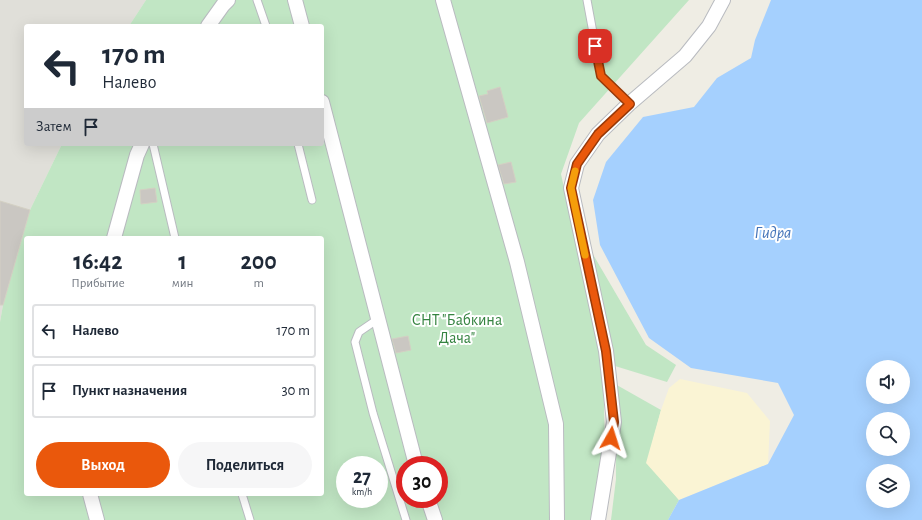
<!DOCTYPE html>
<html lang="ru">
<head>
<meta charset="utf-8">
<style>
	:root { --surface:#fff; --page:#f6f6f7; --text:#1f2937; --muted:#747a83; --line:#e0e1e3; --accent:#ea580c }
	body { margin:0; font-family:"Alegreya Sans",sans-serif; background:var(--page); color:var(--text); height:100vh; display:flex; flex-direction:column; font-size:15px; white-space:nowrap }
	* { box-sizing:border-box; margin:0 }
	p { font-size:13px; color:var(--muted) }
	.icon { flex:none; width:22px; height:22px; fill:none; stroke:currentColor; stroke-width:2; stroke-linecap:round; stroke-linejoin:round }
	.map { position:relative; flex:1; overflow:hidden }
	.panel { position:absolute; left:24px; top:236px; width:300px; height:260px; display:flex; flex-direction:column; background:var(--surface); border-radius:4px; box-shadow:0 4px 16px #0002 }
	.panel>* { flex:none }
	.guide { position:absolute; left:24px; top:24px; width:300px; height:122px; border-radius:4px; box-shadow:0 4px 16px #0002; background:#fff; color:var(--text); overflow:hidden }
	.controls { position:absolute; left:866px; top:360px; display:grid; gap:8px }
	.controls a { display:grid; place-items:center; width:44px; height:44px; border-radius:50%; background:var(--surface); box-shadow:0 4px 16px #0002; font-size:20px }
	.speed { position:absolute; left:336px; top:456px; display:flex; gap:8px; font-size:20px; font-weight:700; text-align:center }
	.speed>* { display:grid; place-content:center; width:52px; height:52px; border-radius:50%; background:var(--surface); box-shadow:0 4px 16px #0002; line-height:1 }
	.speed small { font-size:10px; font-weight:400 }
	.speed .limit { border:6px solid #d22; background:#fff; color:#111 }
	.pin { position:absolute; display:grid; place-items:center; width:34px; height:34px; color:#fff; margin:-17px; border-radius:8px; box-shadow:0 2px 6px #0006 }
	.me { position:absolute; width:44px; margin:-22px; rotate:6deg; stroke-linejoin:round; filter:drop-shadow(0 0 3px #0008) }
	.turn { display:flex; align-items:center; gap:14px; height:84px; padding:0 12px; font-size:18px }
	.turn .icon { width:52px; height:52px; stroke-width:2.5 }
	.turn b { display:block; font-size:28px; line-height:34px }
	.then { display:flex; align-items:center; height:38px; padding:0 12px; background:#0003; gap:8px; font-size:15px }
	.eta { display:flex; justify-content:space-evenly; align-items:center; height:68px; text-align:center }
	.eta b { font-size:24px; font-weight:600; line-height:28px }
	.button { display:flex; gap:8px; margin-top:auto; padding:8px 12px }
	.button a { flex:1; height:46px; border-radius:24px; background:var(--accent); color:#fff; font-size:16px; font-weight:600; line-height:46px; text-align:center }
	.button a+a { background:var(--page); color:var(--text) }
	ul { padding:0; list-style:none }
	li { display:flex; align-items:center; gap:12px; height:54px; margin:0 8px 6px; padding:0 4px; border:2px solid var(--line); border-radius:4px }
	li div { flex:1 }
	li b { display:block; font-size:15px }
	li em { font-style:normal }
	.map>svg:first-child { display:block }
	.industrial { fill:#e0dfd9 }
	.green { fill:#c1e6c4; fill-rule:evenodd }
	.sand { fill:#faf4d4 }
	.water { fill:#a5d0fe; fill-rule:evenodd }
	.building { fill:#cac7c2; stroke:#d3d0c3 }
	.lines { fill:none; stroke-linecap:round; stroke-linejoin:round }
	.service-casing { stroke:#b9bbc0; stroke-width:9 }
	.minor-casing { stroke:#b9bbc0; stroke-width:16 }
	.service { stroke:#fff; stroke-width:7 }
	.minor { stroke:#fff; stroke-width:14 }
	.route-casing { stroke:#983908; stroke-width:10 }
	.route { stroke:#ea580c; stroke-width:7 }
	.slow { stroke:#f59e0b; stroke-width:7 }
	.labels { text-anchor:middle; stroke-width:4; stroke-linejoin:round; paint-order:stroke }
	.park-label { font-size:16px; fill:#358340; stroke:#fff }
	.water-label { font-size:17px; font-style:italic; fill:#4474b9; stroke:#fff }
</style>
</head>
<body>
<div class="map">
<svg width="922" height="520" viewBox="0 0 922 520">
	<rect width="100%" height="100%" fill="#efede4"/>
	<!-- industrial -->
	<polygon class="industrial" points="0,0 146,0 129,26 26,26 26,144 62,144 30,210 3,305 0,322"/>
	<!-- green -->
	<g class="green">
		<path d="M146,0h543l-110,123 -18,51 42,193 2,78 -13,75h-592v-198l3,-17 27,-95 32,-66h260v-118h-193zM26,238h296v256h-296zM345,465h34v34h-34zM405,465h34v34h-34z"/>
		<polygon points="591,251 646,345 676,365 667,382 615,366"/>
		<polygon points="615,384 661,410 647,463 679,500 668,520 611,520 616,479"/>
	</g>
	<!-- sand -->
	<polygon class="sand" points="680,379 747,393 770,421 768,464 679,500 646,463 661,410 669,388"/>
	<!-- water -->
	<path class="water" d="M771,0h151v520h-254l11,-20 89,-36 26,-49 -16,-32 -87,-15 -42,-30 -49,-93 -7,-45 13,-38 37,-45 51,-10 23,-29 34,-20 4,-18zM873,367h30v30h-30zM873,419h30v30h-30zM873,471h30v30h-30z"/>
	<!-- building -->
	<g class="building">
		<polygon points="500,87 508,117 487,123 479,96 488,94 487,91"/>
		<polygon points="511,162 516,182 504,184 498,165"/>
		<polygon points="155,188 157,202 141,204 140,190"/>
		<polygon points="0,201 30,210 3,305 0,305"/>
		<polygon points="408,336 411,350 396,353 392,339"/>
	</g>
	<g class="lines">
		<defs>
			<g id="service">
				<polyline points="257,0 266,26"/>
				<polyline points="587,0 601,76 629,104"/>
				<polyline points="153,144 175,238"/>
				<polyline points="298,144 312,200"/>
				<polyline points="378,319 359,332 355,342 373,413 406,520"/>
				<polyline points="242,494 250,520"/>
			</g>
			<g id="minor">
				<polyline points="295,0 302,26"/>
				<polyline points="443,0 517,262 556,424 557,520"/>
				<polyline points="208,26 223,5 228,0"/>
				<polyline points="322,102 416,465"/>
				<polyline points="114,238 137,155 142,144"/>
				<polyline points="90,494 97,520"/>
				<polyline points="428,499 435,520"/>
				<polyline points="598,520 614,422 606,351 571,188 577,164 598,134 629,104 685,56 709,26 723,0"/>
			</g>
		</defs>
		<!-- service casing -->
		<use href="#service" class="service-casing"/>
		<!-- minor casing -->
		<use href="#minor" class="minor-casing"/>
		<!-- service -->
		<use href="#service" class="service"/>
		<!-- minor -->
		<use href="#minor" class="minor"/>
	</g>
	<g class="lines">
		<defs>
			<polyline id="route" points="595,46 601,76 630,104 598,134 577,164 571,188 606,351 614,422 611,438"/>
		</defs>
		<!-- route casing -->
		<use href="#route" class="route-casing"/>
		<!-- route -->
		<use href="#route" class="route"/>
		<!-- slow -->
		<polyline class="slow" points="575,171 571,188 585,255"/>
	</g>
	<g class="labels">
		<!-- park labels -->
		<g class="park-label">
			<text x="457" y="325">СНТ "Бабкина<tspan x="457" dy="18">Дача"</tspan></text>
		</g>
		<!-- water labels -->
		<g class="water-label">
			<text x="773" y="238">Гидра</text>
		</g>
	</g>
</svg>
<div class="controls">
<a><svg class="icon" aria-label="sound" viewBox="0 0 24 24"><path d="M4 9h4l5-4v14l-5-4H4zM17 9q2 3 0 6"/></svg></a>
<a><svg class="icon" aria-label="search" viewBox="0 0 24 24"><circle cx="10" cy="10" r="6"/><path d="M15 15l6 6"/></svg></a>
<a><svg class="icon" aria-label="layers" viewBox="0 0 24 24"><path d="M12 4l9 5-9 5-9-5zM3 14l9 5 9-5"/></svg></a>
</div>
<div class="speed"><div>27<small>km/h</small></div><div class="limit">30</div></div>
<div class="pin" style="left:595px;top:46px;background:#d93025"><svg class="icon" aria-label="arrive" viewBox="0 0 24 24"><path d="M6 21V4h12l-3 4 3 4H6"/></svg></div>
<svg class="me" style="left:611px;top:438px" viewBox="-20 -20 40 40"><path d="M0-17L14 15 0 8-14 15z" fill="#ea580c" stroke="#fff" stroke-width="4"/></svg>
<div class="guide">
<div class="turn"><svg class="icon" aria-label="left" viewBox="0 0 24 24"><path d="M17 20v-9H6M10 6l-5 5 5 5"/></svg><div><b>170 m</b>Налево</div></div>
<div class="then">Затем<svg class="icon" aria-label="arrive" viewBox="0 0 24 24"><path d="M6 21V4h12l-3 4 3 4H6"/></svg></div>
</div>
<section class="panel">
<div class="eta">
<div><b>16:42</b><p>Прибытие</p></div>
<div><b>1</b><p>мин</p></div>
<div><b>200</b><p>m</p></div>
</div>
<ul>
<li><svg class="icon" aria-label="left" viewBox="0 0 24 24"><path d="M17 20v-9H6M10 6l-5 5 5 5"/></svg><div><b>Налево</b></div><em>170 m</em></li>
<li><svg class="icon" aria-label="arrive" viewBox="0 0 24 24"><path d="M6 21V4h12l-3 4 3 4H6"/></svg><div><b>Пункт назначения</b></div><em>30 m</em></li>
</ul>
<div class="button"><a>Выход</a><a>Поделиться</a></div>
</section>
</div>
</body>
</html>
